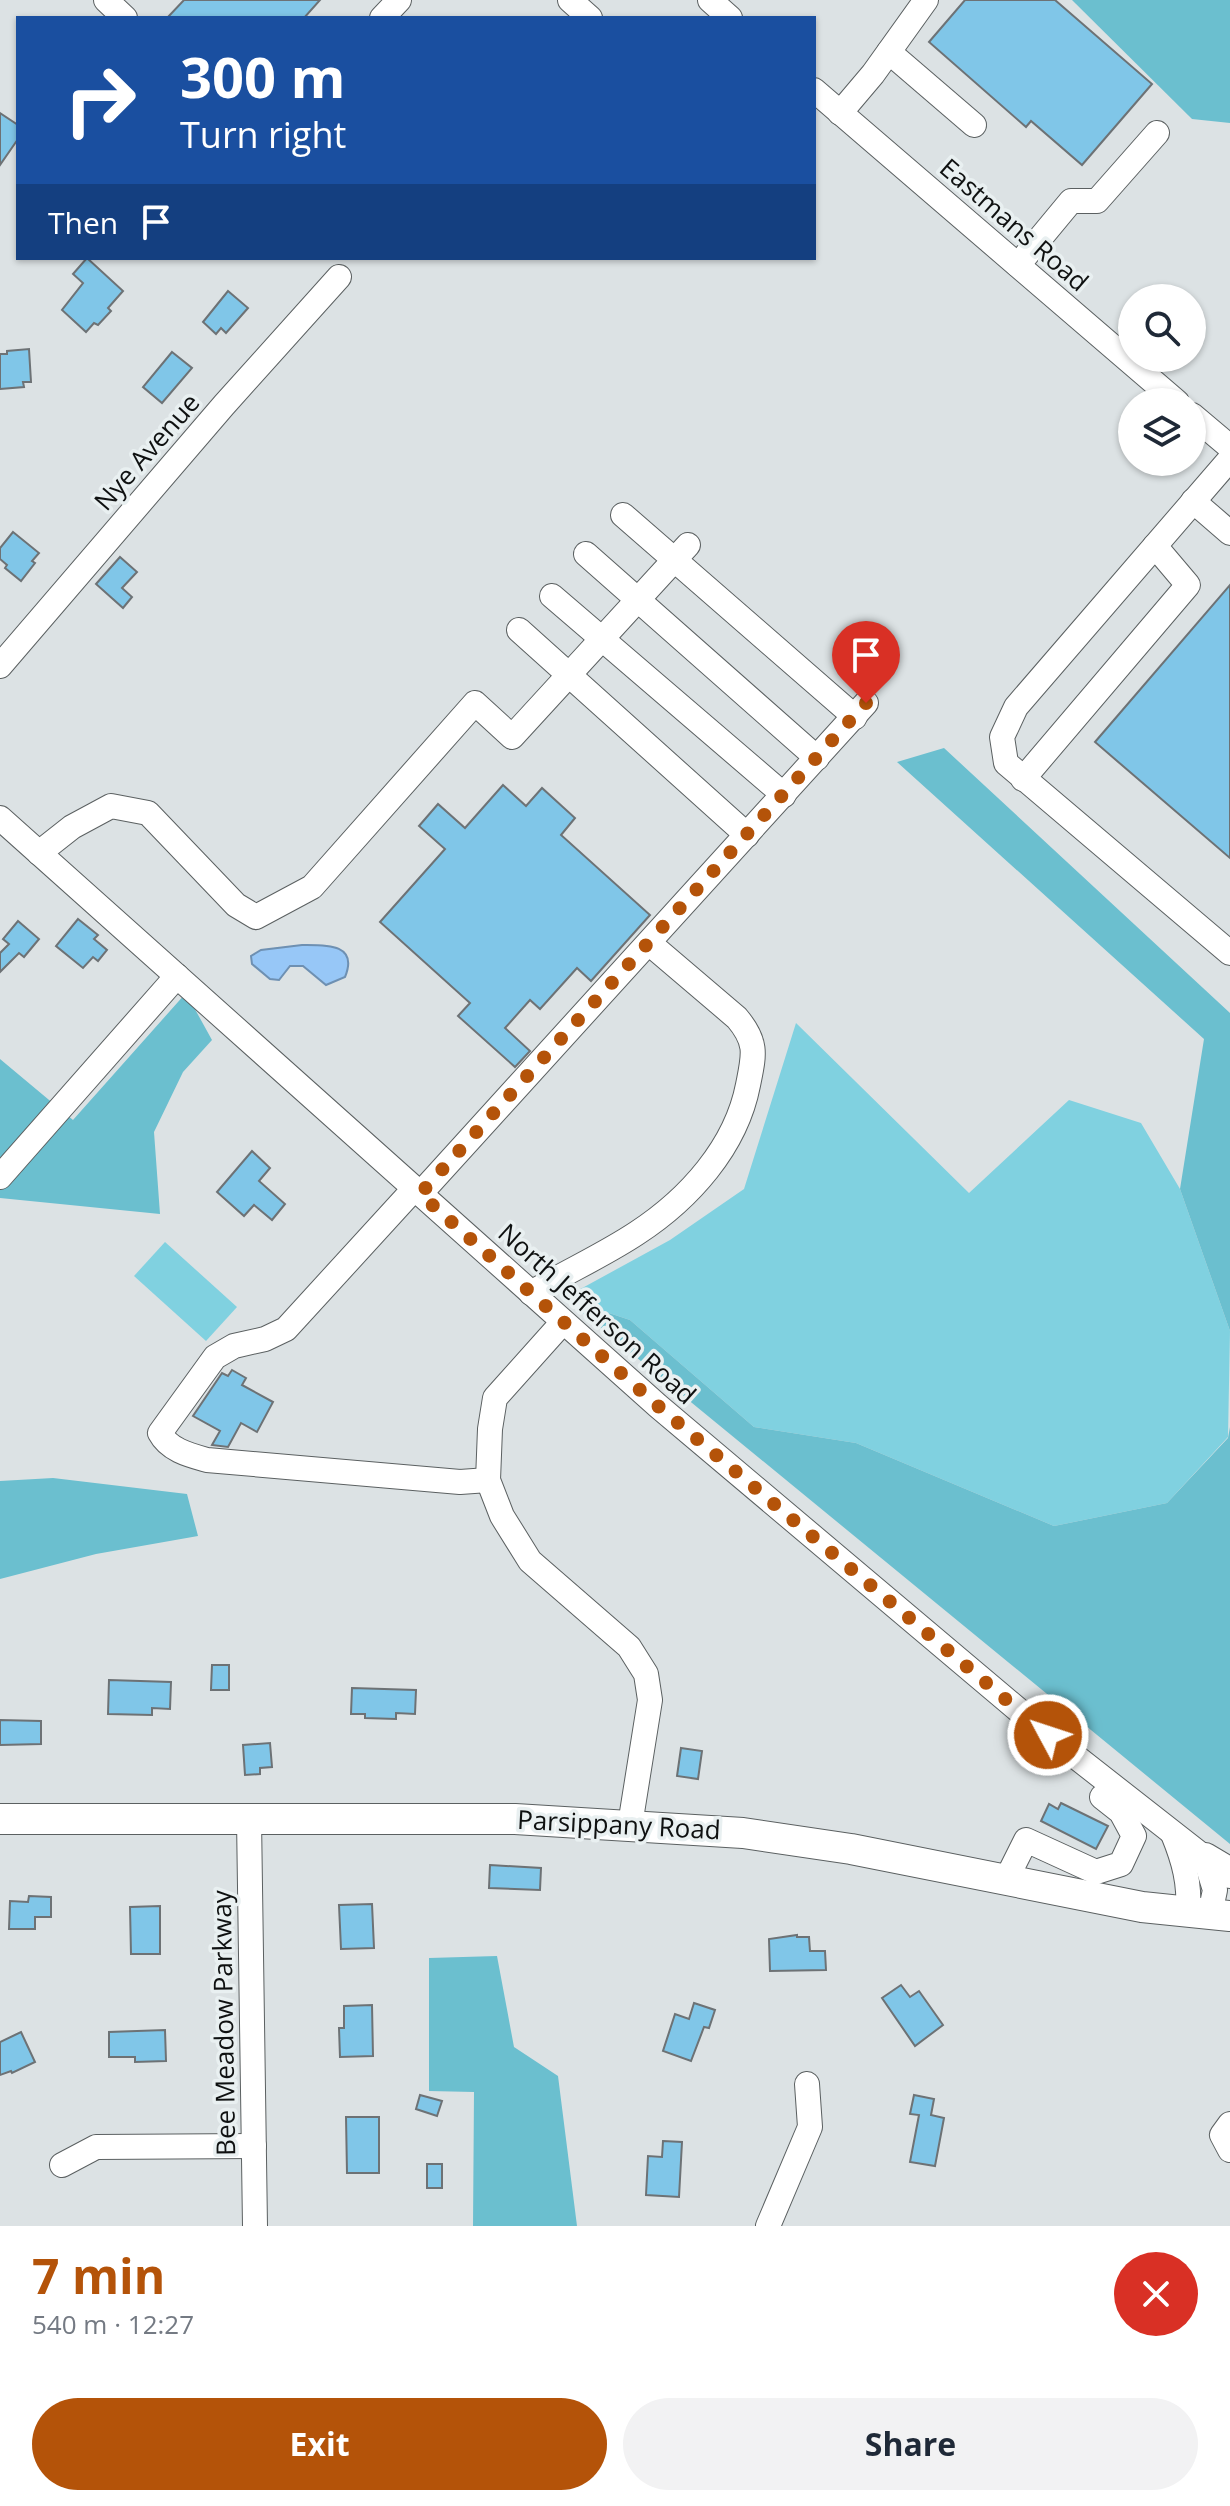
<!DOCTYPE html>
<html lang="en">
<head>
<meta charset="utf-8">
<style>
	:root { --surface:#fff; --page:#f2f2f3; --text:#1f2937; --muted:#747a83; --accent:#b45309 }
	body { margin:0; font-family:"Open Sans",sans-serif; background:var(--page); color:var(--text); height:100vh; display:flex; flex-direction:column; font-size:30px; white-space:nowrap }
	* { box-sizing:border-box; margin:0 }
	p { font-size:26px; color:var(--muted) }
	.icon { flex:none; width:44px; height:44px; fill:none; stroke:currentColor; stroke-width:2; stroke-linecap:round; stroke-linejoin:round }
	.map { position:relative; height:2226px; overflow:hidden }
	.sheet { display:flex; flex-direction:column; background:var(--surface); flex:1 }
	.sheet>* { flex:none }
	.banner { position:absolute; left:16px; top:16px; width:800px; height:244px; border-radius:0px; box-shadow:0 2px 6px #0004; background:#1a4fa0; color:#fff; overflow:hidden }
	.fabs { position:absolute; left:1118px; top:284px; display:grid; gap:16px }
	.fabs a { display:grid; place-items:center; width:88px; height:88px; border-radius:50%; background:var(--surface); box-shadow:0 2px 6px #0004; font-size:40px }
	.pin { position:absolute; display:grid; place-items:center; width:68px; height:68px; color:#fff; margin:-82px -34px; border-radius:50% 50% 50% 0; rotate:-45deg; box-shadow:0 0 8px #0007 }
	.pin .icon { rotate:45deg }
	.me { position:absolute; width:88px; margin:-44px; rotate:310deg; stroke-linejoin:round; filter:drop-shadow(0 0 6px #0008) }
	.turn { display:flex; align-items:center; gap:28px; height:168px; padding:0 32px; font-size:36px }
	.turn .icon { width:104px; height:104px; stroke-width:2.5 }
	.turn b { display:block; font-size:56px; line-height:68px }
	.then { display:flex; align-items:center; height:76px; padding:0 32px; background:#0003; gap:16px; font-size:30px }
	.round { display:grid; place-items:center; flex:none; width:84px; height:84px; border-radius:42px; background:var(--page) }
	.summary { display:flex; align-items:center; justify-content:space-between; height:136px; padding:0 32px }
	h1 { font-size:48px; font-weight:700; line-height:60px; color:var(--accent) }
	.button { display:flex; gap:16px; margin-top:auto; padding:16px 32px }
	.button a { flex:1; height:92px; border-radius:48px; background:var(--accent); color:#fff; font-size:32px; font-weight:700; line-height:92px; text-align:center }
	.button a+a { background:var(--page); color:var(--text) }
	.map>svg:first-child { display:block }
	.green { fill:#80d1e0 }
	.forest { fill:#6bbfcf }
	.water { fill:#97c7f7; stroke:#6e90b2; stroke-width:2 }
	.building { fill:#80c6e8; stroke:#6d7275; stroke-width:2 }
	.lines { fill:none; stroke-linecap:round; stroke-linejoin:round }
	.minor-casing { stroke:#5b6061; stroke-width:26 }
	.major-casing { stroke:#5b6061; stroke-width:32 }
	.minor { stroke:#fff; stroke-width:24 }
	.major { stroke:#fff; stroke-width:30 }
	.route { stroke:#b45309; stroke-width:14; stroke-dasharray:0 25.2 }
	.labels { text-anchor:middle; stroke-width:7; stroke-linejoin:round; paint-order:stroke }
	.street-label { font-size:26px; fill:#0f1111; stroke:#e9f0f1 }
</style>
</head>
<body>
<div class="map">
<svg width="1230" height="2226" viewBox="0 0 1230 2226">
	<rect width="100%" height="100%" fill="#dce2e4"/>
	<!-- green -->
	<g class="green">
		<polygon points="796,1023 969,1193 1069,1100 1141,1123 1180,1189 1230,1331 1228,1437 1167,1503 1054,1526 856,1443 754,1427 630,1320 564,1298 670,1240 744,1189"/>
		<polygon points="165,1242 237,1307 206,1341 134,1276"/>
	</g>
	<!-- forest -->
	<g class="forest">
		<polygon points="1072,0 1230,0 1230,123 1192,119"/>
		<polygon points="944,748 1230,1013 1230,1331 1180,1189 1204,1039 897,762"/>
		<polygon points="186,993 212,1040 183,1072 154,1132 160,1214 0,1198 0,1059 73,1120"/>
		<polygon points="564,1298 630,1320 754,1427 856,1443 1054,1526 1167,1503 1228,1438 1230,1427 1230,1844"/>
		<polygon points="53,1478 187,1494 198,1536 96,1554 0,1579 0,1481"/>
		<polygon points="497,1956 514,2047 558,2076 577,2226 473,2226 474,2092 429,2091 429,1958"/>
	</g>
	<!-- water -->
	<path class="water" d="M302,945c23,0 57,-2 43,32l-19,8 -23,-19h-13l-11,14 -9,-1 -18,-15 -1,-8 10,-6z"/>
	<!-- building -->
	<g class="building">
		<polygon points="184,0 320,0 304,18 167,18"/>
		<polygon points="965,0 1055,0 1152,84 1082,165 1031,121 1026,127 929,42"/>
		<polygon points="0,113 18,125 18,139 0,165"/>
		<polygon points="87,258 123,291 108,308 111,311 98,325 94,323 86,332 62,310 83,283 73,274"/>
		<polygon points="228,291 248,308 226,333 221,328 216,334 203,322"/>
		<polygon points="29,349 31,382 23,382 24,387 0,389 0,354 7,354 7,351"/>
		<polygon points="172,352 192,368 162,403 143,387"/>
		<polygon points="13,532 39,553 32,561 35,563 21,581 5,568 7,565 0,559 0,548"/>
		<polygon points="120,557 137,572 122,588 132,597 123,608 96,584"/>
		<polygon points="1230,585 1230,858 1095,742"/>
		<polygon points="503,785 526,806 542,788 575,818 561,835 650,915 591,981 577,968 540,1009 530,1000 505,1028 530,1051 515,1067 458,1016 470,1003 380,922 445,849 419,826 438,804 465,828"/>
		<polygon points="78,919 98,935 94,939 107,950 98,961 93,957 83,968 56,946"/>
		<polygon points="18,921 39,939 24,957 19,953 0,972 0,953 9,944 3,939"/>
		<polygon points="252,1151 270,1168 259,1181 285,1204 272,1220 254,1205 244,1216 217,1192"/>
		<polygon points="232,1370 246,1378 242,1385 273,1402 257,1432 241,1423 228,1447 212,1445 220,1431 193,1416 222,1373 228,1376"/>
		<polygon points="212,1665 229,1665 229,1690 211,1690"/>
		<polygon points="109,1680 171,1682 170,1709 152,1708 152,1715 108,1714"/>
		<polygon points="352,1688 416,1690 415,1714 396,1713 396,1719 365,1718 365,1714 351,1714"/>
		<polygon points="0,1720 41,1721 41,1744 0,1745"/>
		<polygon points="270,1743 272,1767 260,1768 260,1774 245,1775 243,1745"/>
		<polygon points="681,1748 702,1751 698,1779 677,1776"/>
		<polygon points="1061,1803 1108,1826 1096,1849 1041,1821 1049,1804 1058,1809"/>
		<polygon points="490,1865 541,1868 540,1890 489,1888"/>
		<polygon points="29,1896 51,1897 51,1917 35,1917 35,1929 9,1929 10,1901 28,1902"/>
		<polygon points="372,1904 374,1948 341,1949 339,1905"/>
		<polygon points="160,1906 160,1954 131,1954 130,1907"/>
		<polygon points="797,1935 797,1937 809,1937 810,1951 825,1951 826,1970 770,1971 769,1939"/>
		<polygon points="901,1985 910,1997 919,1991 943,2025 915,2046 882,1998"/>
		<polygon points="694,2003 715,2010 709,2028 704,2027 691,2061 663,2051 675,2014 689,2019"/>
		<polygon points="372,2005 373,2056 340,2057 339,2028 344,2028 344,2006"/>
		<polygon points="165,2030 166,2061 135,2062 135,2057 109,2057 109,2032"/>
		<polygon points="21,2032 35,2062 12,2073 11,2071 0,2075 0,2042"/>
		<polygon points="420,2095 442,2101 437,2116 416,2109"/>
		<polygon points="914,2095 934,2099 931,2115 944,2118 935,2166 910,2162 919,2115 910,2114"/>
		<polygon points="346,2117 379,2117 379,2173 347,2173"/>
		<polygon points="663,2141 682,2142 679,2197 646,2195 648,2156 662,2157"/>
		<rect x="427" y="2164" width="15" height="24"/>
	</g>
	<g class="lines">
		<defs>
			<g id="minor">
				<polyline points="106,0 125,18"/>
				<polyline points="570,0 590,18"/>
				<polyline points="710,0 730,18"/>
				<polyline points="382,18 399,0"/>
				<polyline points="889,52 974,125"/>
				<polyline points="814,90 1177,402"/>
				<polyline points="840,113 873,74 926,0"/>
				<polyline points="1018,265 1071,201 1097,201 1157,133"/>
				<polyline points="1192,415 1230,447"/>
				<polyline points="1230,459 1016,707 1002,737 1006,763 1230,953"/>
				<polyline points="1193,501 1230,533"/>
				<polyline points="623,515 855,717"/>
				<polyline points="586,554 817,758"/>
				<polyline points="552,596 784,795"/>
				<polyline points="519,630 747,835"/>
				<polyline points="0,666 224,405 339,277"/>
				<polyline points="1023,779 1188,585 1155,546"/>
				<polyline points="0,818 658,1406 1048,1735 1205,1858 1215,1890 1210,1914"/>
				<polyline points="39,853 72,827 111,806 148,813 236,905 256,917 312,887 475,703 512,737 688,545"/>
				<polyline points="0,1177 177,976"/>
				<path d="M414,1189l-128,140 -21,10 -31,7 -19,11 -55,76c9,17 29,22 47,27l253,22 28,-2"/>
				<polyline points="420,1194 866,703"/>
				<path d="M531,1293c35,-21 73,-38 106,-60 52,-34 99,-86 111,-148 6,-30 10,-42 -11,-67l-88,-75"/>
				<polyline points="563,1322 495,1398 490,1429 488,1480 502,1516 530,1561 629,1647 646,1674 650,1700 630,1825"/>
				<polyline points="249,1819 255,2226"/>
				<path d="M1173,1834c11,27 17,49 15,78"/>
				<polyline points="1006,1880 1026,1840 1096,1872 1121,1864 1134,1836 1121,1812 1102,1797"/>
				<polyline points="1230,2124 1222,2135 1230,2150"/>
				<polyline points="62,2165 96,2147 254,2146"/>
				<polyline points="768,2226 810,2127 807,2084"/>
			</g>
			<g id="major">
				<polyline points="0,1819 515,1819 743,1833 851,1849 1142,1907 1230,1916"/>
				<polyline points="1205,1858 1230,1873"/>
			</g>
		</defs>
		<!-- minor casing -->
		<use href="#minor" class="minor-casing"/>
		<!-- major casing -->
		<use href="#major" class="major-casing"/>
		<!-- minor -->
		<use href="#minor" class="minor"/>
		<!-- major -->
		<use href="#major" class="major"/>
	</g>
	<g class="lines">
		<!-- route -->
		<polyline class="route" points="866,703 420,1194 658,1406 1048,1735"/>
	</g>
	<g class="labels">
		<!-- street labels -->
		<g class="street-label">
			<text transform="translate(1014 225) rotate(41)" y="9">Eastmans Road</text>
			<text transform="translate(147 452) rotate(-49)" y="9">Nye Avenue</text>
			<text transform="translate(597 1314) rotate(42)" y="9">North Jefferson Road</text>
			<text transform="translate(619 1825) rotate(3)" y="9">Parsippany Road</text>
			<text transform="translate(224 2023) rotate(-91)" y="9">Bee Meadow Parkway</text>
		</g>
	</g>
</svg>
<div class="fabs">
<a><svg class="icon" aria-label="search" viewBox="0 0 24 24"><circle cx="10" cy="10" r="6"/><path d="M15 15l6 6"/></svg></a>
<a><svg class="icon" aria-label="layers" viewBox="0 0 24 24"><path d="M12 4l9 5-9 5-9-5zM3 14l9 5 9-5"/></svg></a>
</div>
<div class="pin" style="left:866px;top:703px;background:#d93025"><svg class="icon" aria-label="arrive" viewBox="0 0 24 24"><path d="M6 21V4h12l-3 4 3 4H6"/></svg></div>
<svg class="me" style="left:1048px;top:1735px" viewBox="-20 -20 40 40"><circle r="17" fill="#b45309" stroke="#fff" stroke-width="3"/><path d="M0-11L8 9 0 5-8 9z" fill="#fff"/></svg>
<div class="banner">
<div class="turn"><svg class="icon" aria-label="right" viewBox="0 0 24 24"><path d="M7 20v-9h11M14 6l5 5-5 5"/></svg><div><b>300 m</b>Turn right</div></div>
<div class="then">Then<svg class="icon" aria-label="arrive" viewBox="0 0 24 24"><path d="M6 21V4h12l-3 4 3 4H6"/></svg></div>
</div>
</div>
<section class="sheet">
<div class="summary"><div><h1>7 min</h1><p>540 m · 12:27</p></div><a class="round" style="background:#d93025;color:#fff"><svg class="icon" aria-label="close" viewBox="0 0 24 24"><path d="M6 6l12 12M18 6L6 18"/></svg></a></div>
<div class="button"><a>Exit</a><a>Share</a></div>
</section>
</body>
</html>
